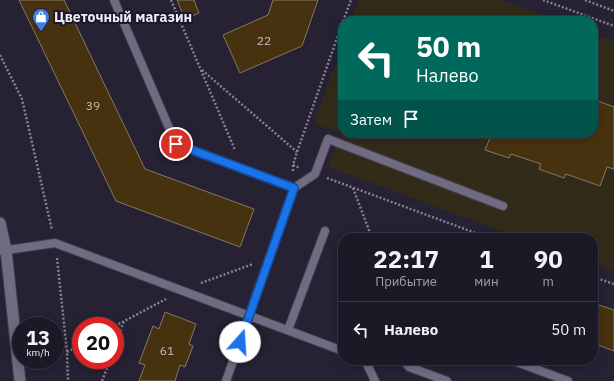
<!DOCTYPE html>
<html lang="ru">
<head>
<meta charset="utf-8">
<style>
	:root { --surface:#1c1926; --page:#25222e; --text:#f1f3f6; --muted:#a0a0a7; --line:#3a3843 }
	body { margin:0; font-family:"IBM Plex Sans",sans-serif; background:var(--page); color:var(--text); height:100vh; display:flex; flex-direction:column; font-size:15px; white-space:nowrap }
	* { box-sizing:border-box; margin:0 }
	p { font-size:13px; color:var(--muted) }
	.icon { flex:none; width:22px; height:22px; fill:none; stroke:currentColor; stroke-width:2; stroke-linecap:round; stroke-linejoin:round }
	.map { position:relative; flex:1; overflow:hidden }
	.side { position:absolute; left:338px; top:233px; width:260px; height:132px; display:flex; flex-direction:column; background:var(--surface); border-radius:16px; box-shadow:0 2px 10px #0003,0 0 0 1px var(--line) }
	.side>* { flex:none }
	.top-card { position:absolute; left:338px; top:16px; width:260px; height:122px; border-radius:16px; box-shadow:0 2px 10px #0003,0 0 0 1px var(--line); background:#00695c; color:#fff; overflow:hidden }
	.speed { position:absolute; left:12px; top:317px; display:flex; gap:8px; font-size:20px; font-weight:700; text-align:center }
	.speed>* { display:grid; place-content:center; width:52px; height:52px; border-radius:50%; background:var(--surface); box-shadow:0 2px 10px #0003,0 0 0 1px var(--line); line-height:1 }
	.speed small { font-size:10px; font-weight:400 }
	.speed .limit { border:6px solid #d22; background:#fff; color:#111 }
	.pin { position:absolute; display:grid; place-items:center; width:34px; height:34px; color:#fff; margin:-17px; border:2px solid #fff; border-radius:50%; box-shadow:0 1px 4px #0007 }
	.me { position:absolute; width:44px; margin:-22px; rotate:19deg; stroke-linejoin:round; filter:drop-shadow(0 0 3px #0008) }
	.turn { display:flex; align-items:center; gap:14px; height:84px; padding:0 12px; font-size:18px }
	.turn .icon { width:52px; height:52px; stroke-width:2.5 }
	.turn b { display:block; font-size:28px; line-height:34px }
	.then { display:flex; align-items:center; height:38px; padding:0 12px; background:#0003; gap:8px; font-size:15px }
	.eta { display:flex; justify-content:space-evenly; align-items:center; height:68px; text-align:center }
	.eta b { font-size:24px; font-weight:700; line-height:28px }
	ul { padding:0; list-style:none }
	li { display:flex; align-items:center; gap:12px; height:56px; padding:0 12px; border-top:1px solid var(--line) }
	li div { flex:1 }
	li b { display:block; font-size:15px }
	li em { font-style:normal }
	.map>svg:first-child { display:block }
	.education { fill:#322b1a }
	.building { fill:#47320f; stroke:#867864 }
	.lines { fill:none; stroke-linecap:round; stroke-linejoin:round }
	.service-casing { stroke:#403c4b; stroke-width:10 }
	.secondary-casing { stroke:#403c4b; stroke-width:13 }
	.path { stroke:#858291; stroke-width:2.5; stroke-dasharray:2 2; stroke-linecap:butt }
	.service { stroke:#706b81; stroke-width:8 }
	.secondary { stroke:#706b81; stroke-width:11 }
	.route-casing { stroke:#114b97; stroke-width:10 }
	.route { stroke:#1a73e8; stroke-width:7 }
	.labels { text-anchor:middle; stroke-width:4; stroke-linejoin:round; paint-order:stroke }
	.number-label { font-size:12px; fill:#c4bebe }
	.poi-label { font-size:14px; font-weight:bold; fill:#eeecf8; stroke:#1c1729; text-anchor:start }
</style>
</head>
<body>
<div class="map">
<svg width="614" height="381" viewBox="0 0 614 381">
	<rect width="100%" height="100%" fill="#262133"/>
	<!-- education -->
	<g class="education">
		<polygon points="359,0 502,0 559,21 351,21"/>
		<polygon points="593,34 614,41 614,272 593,265 593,238 521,238 328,167 341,133 314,123 343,43 343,133 593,133"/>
	</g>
	<!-- building -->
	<g class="building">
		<polygon points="19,0 64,0 145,169 254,209 240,247 116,201"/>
		<polygon points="177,0 194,0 199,13 185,19"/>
		<polygon points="273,0 318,0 302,46 240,73 223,35 268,15"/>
		<polygon points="593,99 614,107 614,169 607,167 600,186 566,174 564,178 539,169 541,164 511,154 509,158 485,150 492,133 540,133 553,138 554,133 593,133"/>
		<polygon points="593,303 614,310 614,351 593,343"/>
		<polygon points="165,312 196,324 189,344 193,346 185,367 180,365 175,381 139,381 145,365 139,363 153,326 159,329"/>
	</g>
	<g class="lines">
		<defs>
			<g id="service">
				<polyline points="114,0 176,144 294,188"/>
				<polyline points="0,251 55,243 343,351"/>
				<polyline points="288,330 325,231"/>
				<polyline points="365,360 375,381"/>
				<polyline points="403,360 409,367 447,381"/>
				<polyline points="511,360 568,381"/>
				<polyline points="226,381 294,188 315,174 328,139 503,206"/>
			</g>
			<polyline id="secondary" points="0,223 6,250 20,381"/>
		</defs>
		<!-- service casing -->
		<use href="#service" class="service-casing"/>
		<!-- secondary casing -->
		<use href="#secondary" class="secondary-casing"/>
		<!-- path -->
		<g class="path">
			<polyline points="171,0 235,150"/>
			<polyline points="543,0 614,26"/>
			<polyline points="585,0 614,11"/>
			<polyline points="343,21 351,0"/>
			<polyline points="0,55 22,99 52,230"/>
			<polyline points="202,70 297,152"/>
			<polyline points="293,165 300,168"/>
			<polyline points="293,171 293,165 297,152 343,21"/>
			<polyline points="327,178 489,238"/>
			<polyline points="353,188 372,238"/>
			<polyline points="57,258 67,352 68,381"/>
			<polyline points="593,277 614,284"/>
			<polyline points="201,283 253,264"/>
			<polyline points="115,326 166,299"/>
			<polyline points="115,346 124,321"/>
			<polyline points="67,352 81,345"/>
			<polyline points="102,381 110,360"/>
		</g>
		<!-- service -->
		<use href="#service" class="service"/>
		<!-- secondary -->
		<use href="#secondary" class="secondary"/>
	</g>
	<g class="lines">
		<defs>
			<polyline id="route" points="176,144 294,188 240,342"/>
		</defs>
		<!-- route casing -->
		<use href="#route" class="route-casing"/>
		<!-- route -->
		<use href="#route" class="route"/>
	</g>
	<!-- icons -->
	<defs>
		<symbol id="shop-pin" viewBox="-11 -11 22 30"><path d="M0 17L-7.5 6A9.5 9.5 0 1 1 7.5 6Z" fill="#3f7fe0" stroke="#1c1729"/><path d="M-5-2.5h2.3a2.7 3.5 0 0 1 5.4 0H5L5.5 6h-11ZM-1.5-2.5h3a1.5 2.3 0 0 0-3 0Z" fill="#fff"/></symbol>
	</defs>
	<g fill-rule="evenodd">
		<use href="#shop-pin" x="31" y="7" width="20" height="27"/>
	</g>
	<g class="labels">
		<!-- number labels -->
		<g class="number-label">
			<text x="264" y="45">22</text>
			<text x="93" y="110">39</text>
			<text x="167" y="355">61</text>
		</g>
		<!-- poi labels -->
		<g class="poi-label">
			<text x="54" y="22">Цветочный магазин</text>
		</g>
	</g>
</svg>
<div class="speed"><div>13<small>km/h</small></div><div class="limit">20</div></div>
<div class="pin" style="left:176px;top:144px;background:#d93025"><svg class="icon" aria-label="arrive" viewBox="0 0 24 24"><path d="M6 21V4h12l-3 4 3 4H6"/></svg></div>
<svg class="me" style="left:240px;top:342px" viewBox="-20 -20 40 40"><circle r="19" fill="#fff"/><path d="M0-13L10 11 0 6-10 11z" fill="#1a73e8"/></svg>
<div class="top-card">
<div class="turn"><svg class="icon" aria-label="left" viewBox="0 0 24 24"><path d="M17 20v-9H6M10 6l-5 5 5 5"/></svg><div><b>50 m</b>Налево</div></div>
<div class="then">Затем<svg class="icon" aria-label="arrive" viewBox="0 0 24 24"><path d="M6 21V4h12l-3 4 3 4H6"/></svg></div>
</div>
<section class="side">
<div class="eta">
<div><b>22:17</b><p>Прибытие</p></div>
<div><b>1</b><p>мин</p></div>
<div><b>90</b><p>m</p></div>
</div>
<ul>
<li><svg class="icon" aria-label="left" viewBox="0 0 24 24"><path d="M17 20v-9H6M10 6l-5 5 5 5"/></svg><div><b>Налево</b></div><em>50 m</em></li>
</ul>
</section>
</div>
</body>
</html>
